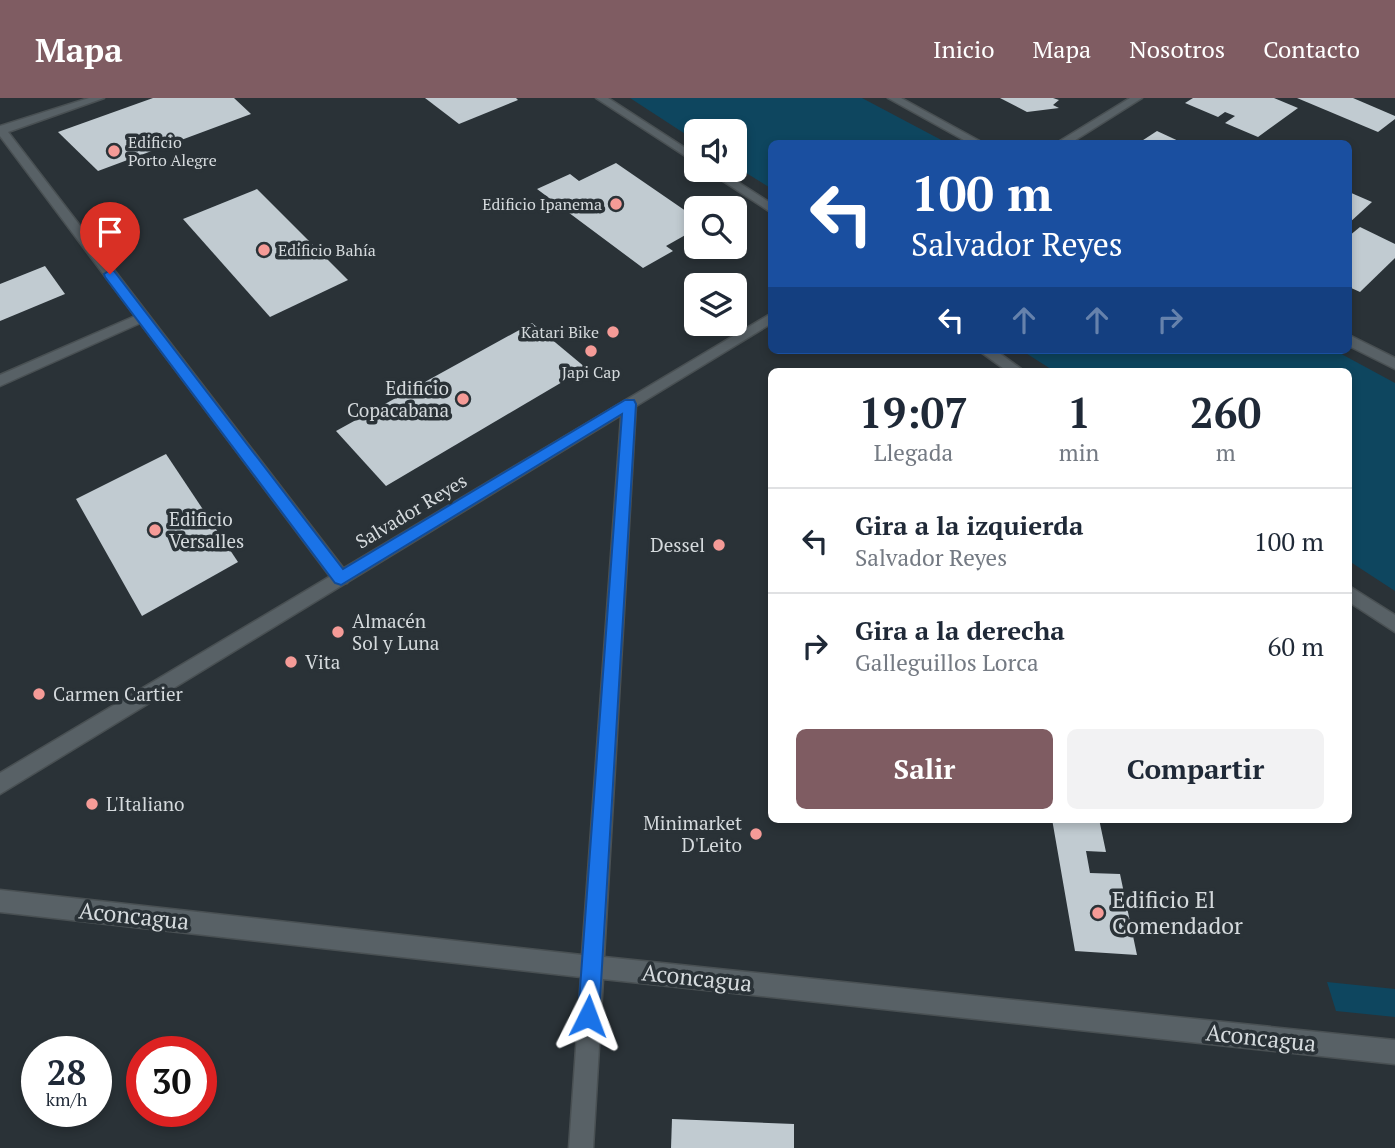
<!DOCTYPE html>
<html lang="es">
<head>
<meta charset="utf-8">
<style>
	:root { --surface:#fff; --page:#f2f2f3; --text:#1f2937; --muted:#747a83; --line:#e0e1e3; --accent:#7f5c62 }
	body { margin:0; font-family:"PT Serif",serif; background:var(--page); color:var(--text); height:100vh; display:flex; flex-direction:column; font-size:26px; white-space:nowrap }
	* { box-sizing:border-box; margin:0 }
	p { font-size:23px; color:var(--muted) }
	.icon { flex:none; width:38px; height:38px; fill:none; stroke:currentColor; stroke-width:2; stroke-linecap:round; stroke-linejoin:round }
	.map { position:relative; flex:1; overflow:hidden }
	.details { position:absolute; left:768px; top:270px; width:584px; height:455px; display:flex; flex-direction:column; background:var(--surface); border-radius:10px; box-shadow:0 4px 10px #0003 }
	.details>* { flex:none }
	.hud { position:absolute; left:768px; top:42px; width:584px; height:214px; border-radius:10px; box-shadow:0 4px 10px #0003; background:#1a4fa0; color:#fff; overflow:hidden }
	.tools { position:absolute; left:684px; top:21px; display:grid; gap:14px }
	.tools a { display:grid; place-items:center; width:63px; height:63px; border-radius:10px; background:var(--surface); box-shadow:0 4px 10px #0003; font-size:35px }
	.speed { position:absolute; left:21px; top:938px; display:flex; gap:14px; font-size:35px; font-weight:700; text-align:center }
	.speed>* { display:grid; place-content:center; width:91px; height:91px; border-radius:50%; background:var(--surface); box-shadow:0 4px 10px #0003; line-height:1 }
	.speed small { font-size:18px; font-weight:400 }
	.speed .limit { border:10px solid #d22; background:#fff; color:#111 }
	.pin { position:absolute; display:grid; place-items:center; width:60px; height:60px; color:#fff; margin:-72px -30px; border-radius:50% 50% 50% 0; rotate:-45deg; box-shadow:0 0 7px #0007 }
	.pin .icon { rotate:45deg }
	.me { position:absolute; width:77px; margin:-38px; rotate:3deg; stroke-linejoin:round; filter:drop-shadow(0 0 5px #0008) }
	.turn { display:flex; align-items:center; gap:24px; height:147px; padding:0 28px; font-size:32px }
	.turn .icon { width:91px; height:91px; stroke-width:2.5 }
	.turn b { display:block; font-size:49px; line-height:60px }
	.lanes { display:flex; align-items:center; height:66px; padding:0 28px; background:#0003; justify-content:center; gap:35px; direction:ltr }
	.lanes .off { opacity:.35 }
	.eta { display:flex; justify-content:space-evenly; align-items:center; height:119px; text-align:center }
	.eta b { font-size:42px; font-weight:600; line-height:49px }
	.button { display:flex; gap:14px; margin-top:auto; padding:14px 28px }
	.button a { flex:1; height:80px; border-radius:10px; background:var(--accent); color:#fff; font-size:28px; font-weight:600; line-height:80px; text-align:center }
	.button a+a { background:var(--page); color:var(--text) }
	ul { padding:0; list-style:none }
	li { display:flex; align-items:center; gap:21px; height:105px; padding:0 28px; border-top:2px solid var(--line) }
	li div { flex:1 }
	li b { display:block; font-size:26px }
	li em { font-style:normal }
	header { display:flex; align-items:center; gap:42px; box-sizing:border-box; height:98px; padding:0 35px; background:var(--accent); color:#fff }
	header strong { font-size:33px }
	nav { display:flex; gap:38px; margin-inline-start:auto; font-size:24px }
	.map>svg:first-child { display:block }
	.green { fill:#0e465f }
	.building { fill:#c1cbd1 }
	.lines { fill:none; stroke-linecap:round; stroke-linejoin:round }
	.service-casing { stroke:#495053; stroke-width:3 }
	.minor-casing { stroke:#495053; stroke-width:3 }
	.tertiary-casing { stroke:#495053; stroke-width:3 }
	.secondary-casing { stroke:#495053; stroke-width:3 }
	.service { fill:#586166; fill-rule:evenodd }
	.minor { fill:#586166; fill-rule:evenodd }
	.tertiary { fill:#586166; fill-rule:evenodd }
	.secondary { fill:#586166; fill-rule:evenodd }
	.route { fill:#1a73e8; stroke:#114b97; stroke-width:2 }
	.poi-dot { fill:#f59b97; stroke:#2a3237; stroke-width:2.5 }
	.labels { text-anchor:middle; stroke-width:7; stroke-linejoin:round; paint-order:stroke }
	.far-poi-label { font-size:16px; fill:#d5dadd; stroke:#2a3237; text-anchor:start }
	.poi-label { font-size:19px; fill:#d5dadd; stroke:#2a3237; text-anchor:start }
	.street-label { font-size:19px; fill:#d5dadd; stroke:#2a3237 }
	.near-poi-label { font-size:23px; fill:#d5dadd; stroke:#2a3237; text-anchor:start }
	.near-street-label { font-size:23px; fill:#d5dadd; stroke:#2a3237 }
</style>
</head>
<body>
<header>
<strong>Mapa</strong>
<nav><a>Inicio</a><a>Mapa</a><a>Nosotros</a><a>Contacto</a></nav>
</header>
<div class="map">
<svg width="1395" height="1050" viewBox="0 0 1395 1050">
	<rect width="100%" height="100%" fill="#2a3237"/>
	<!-- green -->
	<g class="green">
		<polygon points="630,0 862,0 947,45 772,46 772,91 735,68 735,33 696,33 696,43"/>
		<polygon points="1021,252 1334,252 1395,285 1395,493 1349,463 1349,273 1054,273"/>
		<polygon points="1327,884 1395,891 1395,919 1336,913"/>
	</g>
	<!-- building -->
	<g class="building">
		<polygon points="153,0 234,0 251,16 98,73 58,34"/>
		<polygon points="425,0 516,0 518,2 459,26"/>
		<polygon points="1000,0 1053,0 1059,2 1053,7 1059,10 1027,14"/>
		<polygon points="1193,0 1274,0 1298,10 1258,39 1225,25 1235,18 1225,14 1218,19 1185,5"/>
		<polygon points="1297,0 1353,0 1395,18 1395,21 1378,34"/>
		<polygon points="1157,33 1185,46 1137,46"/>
		<polygon points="616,65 696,120 696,131 666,148 673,153 643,170 537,91 570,76 579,83"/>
		<polygon points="257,91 348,182 270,219 183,121"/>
		<polygon points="1349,94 1372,104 1349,125"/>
		<polygon points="1360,129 1395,146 1395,160 1360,194 1349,189 1349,138"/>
		<polygon points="45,168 65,196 0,223 0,186"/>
		<polygon points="532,225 586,270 386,388 336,333"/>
		<polygon points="166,356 238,464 142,518 76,401"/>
		<polygon points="1052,721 1099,721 1106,754 1086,753 1090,775 1120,776 1137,857 1075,853"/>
		<polygon points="672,1021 794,1026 794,1050 671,1050"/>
	</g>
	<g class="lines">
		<defs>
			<polygon id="service" points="142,215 147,216 147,222 0,288 0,277"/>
			<g id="minor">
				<polygon points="89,0 104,0 8,34 347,475 349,480 347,485 335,485 0,38 0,28"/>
				<polygon points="629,301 636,306 604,859 1395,942 1395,966 603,881 593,1050 569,1050 581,879 0,814 0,792 582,857 622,306"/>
			</g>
			<g id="tertiary">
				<polygon points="1130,0 1142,0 1069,46 1055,46"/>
				<polygon points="772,215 772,225 0,696 0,675"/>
			</g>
			<g id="secondary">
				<polygon points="596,0 608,0 696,57 696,65"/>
				<polygon points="888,0 901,0 985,46 971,46"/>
				<polygon points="706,72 719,72 772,106 772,115"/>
				<polygon points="1349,237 1395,260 1395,271 1349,248"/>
				<polygon points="978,252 995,252 1024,273 1007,273"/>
				<polygon points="1349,488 1395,517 1395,534 1349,504"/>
			</g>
		</defs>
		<!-- service casing -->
		<use href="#service" class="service-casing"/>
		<!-- minor casing -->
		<use href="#minor" class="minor-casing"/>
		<!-- tertiary casing -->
		<use href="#tertiary" class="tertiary-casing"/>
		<!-- secondary casing -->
		<use href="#secondary" class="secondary-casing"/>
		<!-- service -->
		<use href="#service" class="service"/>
		<!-- minor -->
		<use href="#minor" class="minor"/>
		<!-- tertiary -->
		<use href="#tertiary" class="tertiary"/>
		<!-- secondary -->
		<use href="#secondary" class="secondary"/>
	</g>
	<!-- route -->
	<polygon class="route" points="110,172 114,173 343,471 625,302 634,302 636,306 599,918 596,925 588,928 581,925 578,918 622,316 341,487 335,485 105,179 104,176"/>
	<!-- markers -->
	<g class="poi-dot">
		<circle cx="114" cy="53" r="7"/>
		<circle cx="616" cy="106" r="7"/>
		<circle cx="264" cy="152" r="7"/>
		<circle cx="613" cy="234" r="7"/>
		<circle cx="591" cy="253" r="7"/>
		<circle cx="463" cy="301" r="7"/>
		<circle cx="155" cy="432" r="7"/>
		<circle cx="719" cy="447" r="7"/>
		<circle cx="338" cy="534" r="7"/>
		<circle cx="291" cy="564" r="7"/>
		<circle cx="39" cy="596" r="7"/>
		<circle cx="92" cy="706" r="7"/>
		<circle cx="756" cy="736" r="7"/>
		<circle cx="1098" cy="815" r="7"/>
	</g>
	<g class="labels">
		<!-- far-poi labels -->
		<g class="far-poi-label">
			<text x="128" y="50">Edificio<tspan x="128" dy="18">Porto Alegre</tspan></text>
			<text x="602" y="112" text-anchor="end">Edificio Ipanema</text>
			<text x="278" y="158">Edificio Bahía</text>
			<text x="599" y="240" text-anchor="end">Katari Bike</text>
			<text x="591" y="280" text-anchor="middle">Japi Cap</text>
		</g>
		<!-- poi labels -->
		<g class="poi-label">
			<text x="449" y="297" text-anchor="end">Edificio<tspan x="449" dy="22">Copacabana</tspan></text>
			<text x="169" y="428">Edificio<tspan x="169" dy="22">Versalles</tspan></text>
			<text x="705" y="454" text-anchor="end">Dessel</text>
			<text x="352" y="530">Almacén<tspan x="352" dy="22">Sol y Luna</tspan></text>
			<text x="305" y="571">Vita</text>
			<text x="53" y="603">Carmen Cartier</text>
			<text x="106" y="713">L'Italiano</text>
			<text x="742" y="732" text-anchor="end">Minimarket<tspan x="742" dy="22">D'Leito</tspan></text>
		</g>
		<!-- street labels -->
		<g class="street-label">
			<text transform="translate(411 413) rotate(-31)" y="7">Salvador Reyes</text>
		</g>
		<!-- near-poi labels -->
		<g class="near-poi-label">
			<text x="1112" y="810">Edificio El<tspan x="1112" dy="26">Comendador</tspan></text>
		</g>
		<!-- near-street labels -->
		<g class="near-street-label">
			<text transform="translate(134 818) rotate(6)" y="8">Aconcagua</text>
			<text transform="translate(697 880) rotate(6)" y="8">Aconcagua</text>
			<text transform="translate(1261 940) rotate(6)" y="8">Aconcagua</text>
		</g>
	</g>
</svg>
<div class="tools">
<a><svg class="icon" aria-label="sound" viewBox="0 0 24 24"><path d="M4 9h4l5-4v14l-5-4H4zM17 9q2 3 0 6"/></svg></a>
<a><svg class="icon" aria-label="search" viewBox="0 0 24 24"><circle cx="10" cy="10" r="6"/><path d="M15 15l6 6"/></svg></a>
<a><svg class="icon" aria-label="layers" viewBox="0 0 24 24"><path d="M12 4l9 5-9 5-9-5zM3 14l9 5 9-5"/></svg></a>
</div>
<div class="speed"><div>28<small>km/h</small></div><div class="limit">30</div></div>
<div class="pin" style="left:110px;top:176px;background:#d93025"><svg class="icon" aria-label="arrive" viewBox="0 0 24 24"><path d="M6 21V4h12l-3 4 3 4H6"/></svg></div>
<svg class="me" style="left:588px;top:918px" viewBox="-20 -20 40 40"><path d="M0-17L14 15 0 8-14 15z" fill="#1a73e8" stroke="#fff" stroke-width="4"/></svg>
<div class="hud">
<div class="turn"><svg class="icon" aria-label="left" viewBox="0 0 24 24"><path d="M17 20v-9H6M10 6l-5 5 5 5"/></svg><div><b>100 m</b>Salvador Reyes</div></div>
<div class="lanes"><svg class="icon" aria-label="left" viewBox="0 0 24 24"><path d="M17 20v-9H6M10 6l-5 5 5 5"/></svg><svg class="icon off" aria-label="ahead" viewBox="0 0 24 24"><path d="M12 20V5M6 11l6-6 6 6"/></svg><svg class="icon off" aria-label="ahead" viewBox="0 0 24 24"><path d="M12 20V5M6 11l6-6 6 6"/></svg><svg class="icon off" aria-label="right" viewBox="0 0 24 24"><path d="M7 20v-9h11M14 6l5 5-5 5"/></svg></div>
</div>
<section class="details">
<div class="eta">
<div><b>19:07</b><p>Llegada</p></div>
<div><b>1</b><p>min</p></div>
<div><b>260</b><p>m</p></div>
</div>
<ul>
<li><svg class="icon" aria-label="left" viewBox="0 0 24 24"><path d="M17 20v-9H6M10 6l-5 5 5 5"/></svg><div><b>Gira a la izquierda</b><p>Salvador Reyes</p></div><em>100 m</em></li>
<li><svg class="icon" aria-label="right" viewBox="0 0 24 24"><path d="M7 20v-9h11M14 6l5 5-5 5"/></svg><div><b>Gira a la derecha</b><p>Galleguillos Lorca</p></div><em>60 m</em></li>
</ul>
<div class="button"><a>Salir</a><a>Compartir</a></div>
</section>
</div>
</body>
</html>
